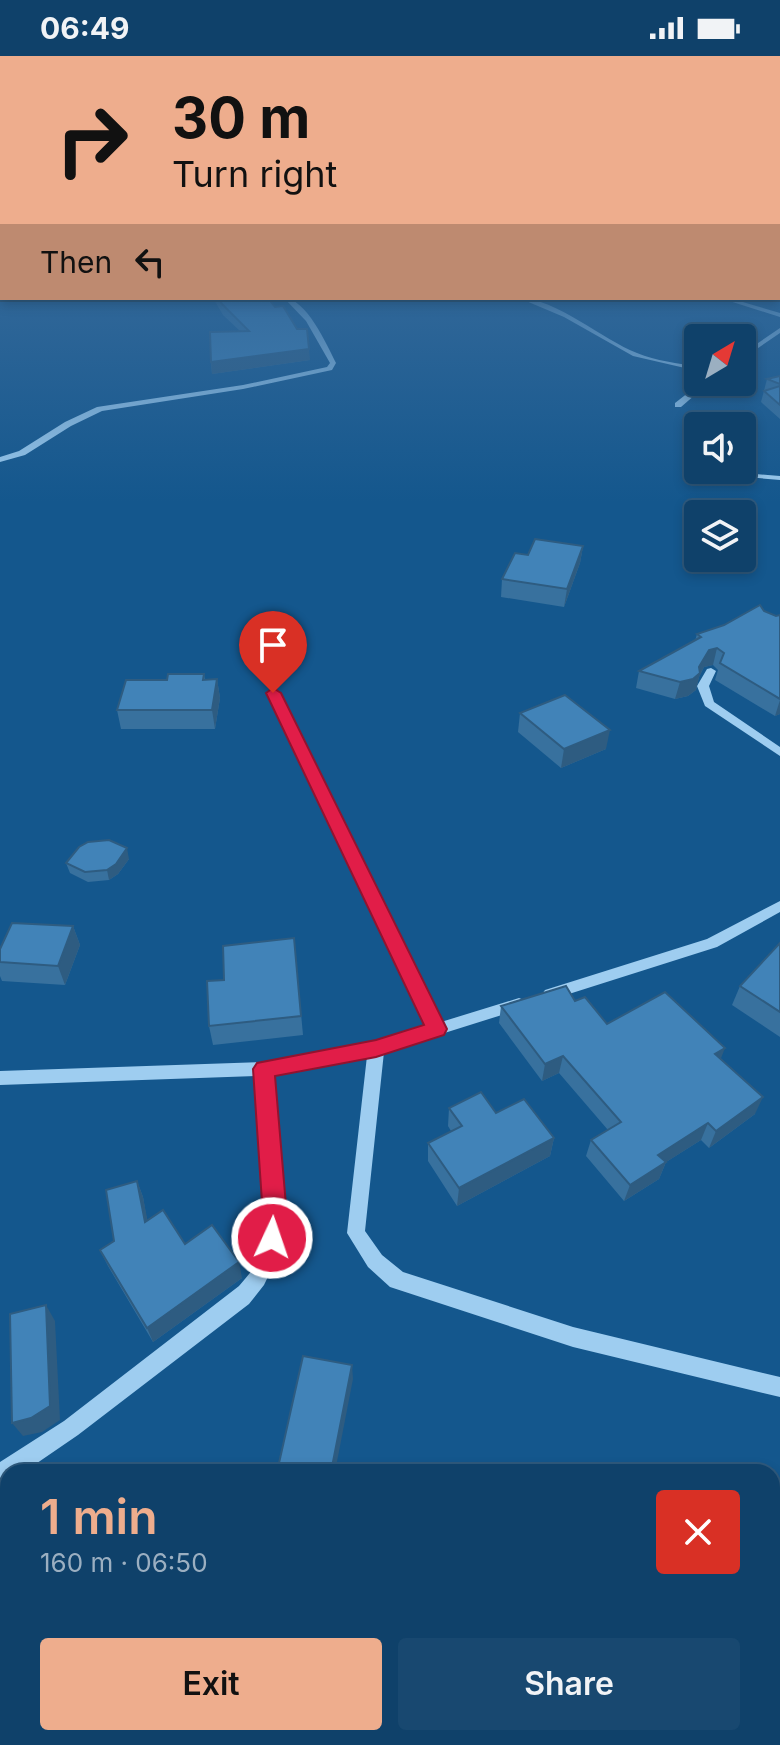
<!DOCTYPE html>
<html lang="en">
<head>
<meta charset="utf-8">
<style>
	:root { --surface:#0f416a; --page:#184870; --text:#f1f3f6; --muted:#9bafc1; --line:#2f5a7e; --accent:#eead8d }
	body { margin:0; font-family:Inter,sans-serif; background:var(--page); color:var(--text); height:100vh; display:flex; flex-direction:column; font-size:30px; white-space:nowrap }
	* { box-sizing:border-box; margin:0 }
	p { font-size:26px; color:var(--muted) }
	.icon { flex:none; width:44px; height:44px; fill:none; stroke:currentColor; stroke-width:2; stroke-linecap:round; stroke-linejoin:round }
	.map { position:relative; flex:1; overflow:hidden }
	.panel { position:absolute; left:0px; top:1408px; width:780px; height:282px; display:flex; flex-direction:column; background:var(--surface); border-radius:24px 24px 0 0; box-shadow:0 4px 12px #0003,0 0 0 2px var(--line) }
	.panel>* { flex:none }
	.hud { position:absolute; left:0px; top:0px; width:780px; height:244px; box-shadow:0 4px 12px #0003,0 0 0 2px var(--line); background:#eead8d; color:#111; overflow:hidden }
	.needle { width:52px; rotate:38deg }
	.buttons { position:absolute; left:684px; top:268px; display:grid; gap:16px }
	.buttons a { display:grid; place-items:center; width:72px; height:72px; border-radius:8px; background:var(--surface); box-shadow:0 4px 12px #0003,0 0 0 2px var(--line); font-size:40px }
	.pin { position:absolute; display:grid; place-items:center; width:68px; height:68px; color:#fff; margin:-82px -34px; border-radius:50% 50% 50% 0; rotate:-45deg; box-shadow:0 0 8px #0007 }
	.pin .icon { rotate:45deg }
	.me { position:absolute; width:88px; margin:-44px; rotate:3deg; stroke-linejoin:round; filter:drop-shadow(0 0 6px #0008) }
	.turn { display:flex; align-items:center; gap:28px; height:168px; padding:0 40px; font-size:36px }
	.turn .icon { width:104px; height:104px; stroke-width:2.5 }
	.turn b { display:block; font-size:56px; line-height:68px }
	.then { display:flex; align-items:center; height:76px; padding:0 40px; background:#0003; gap:16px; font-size:30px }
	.round { display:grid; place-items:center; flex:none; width:84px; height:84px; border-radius:8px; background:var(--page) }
	.headline { display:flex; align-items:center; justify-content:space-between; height:136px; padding:0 40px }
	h1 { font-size:48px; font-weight:600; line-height:60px; color:var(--accent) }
	.action { display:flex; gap:16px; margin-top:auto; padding:16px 40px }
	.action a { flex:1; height:92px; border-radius:8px; background:var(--accent); color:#111; font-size:32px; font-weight:600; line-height:92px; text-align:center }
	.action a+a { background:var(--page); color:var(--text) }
	.status { display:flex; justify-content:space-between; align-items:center; height:56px; padding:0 40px; background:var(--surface); direction:ltr }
	.status svg { height:22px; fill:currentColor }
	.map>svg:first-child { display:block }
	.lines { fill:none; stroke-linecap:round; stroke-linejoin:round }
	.minor { fill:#9ecdf0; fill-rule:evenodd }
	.wall { fill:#38719e }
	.shaded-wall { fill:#2e5c81 }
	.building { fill:#4183b8; stroke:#2e5c81; stroke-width:2 }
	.route { fill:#e11d48; stroke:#92132f; stroke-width:2 }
</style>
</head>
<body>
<div class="status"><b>06:49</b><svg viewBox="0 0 49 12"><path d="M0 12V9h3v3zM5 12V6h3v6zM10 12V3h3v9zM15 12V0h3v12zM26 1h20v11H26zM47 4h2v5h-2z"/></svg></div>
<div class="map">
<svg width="780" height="1689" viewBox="0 0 780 1689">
	<rect width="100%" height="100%" fill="#14578d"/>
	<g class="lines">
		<!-- minor -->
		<g class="minor">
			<path d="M284,242c22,0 43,47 52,65l-4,7 -89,19 -141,22 -31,15 -46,29 -25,7v-5l19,-6 46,-29 32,-15 146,-22 84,-18 3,-4 -24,-42z"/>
			<path d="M519,242c37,0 84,42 118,55 19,8 41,10 61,14v4l-65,-15 -69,-39z"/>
			<polygon points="720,242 729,242 780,257 780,261"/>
			<polygon points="780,272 780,277 742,303 742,298"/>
			<polygon points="702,326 710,326 681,351 675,351 675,347"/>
			<polygon points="721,415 780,420 780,424 724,419 721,419"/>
			<polygon points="711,612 716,615 709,630 714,646 780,691 780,700 705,650 697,630 707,613"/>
			<path d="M273,634l6,3 162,329 78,-24 5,2 3,4 -3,4 -140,44 -19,179 17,24 21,17 170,55 207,50v20l-207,-50 -183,-60 -22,-20 -21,-34 20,-177 -94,18 9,89 2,48 -6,45 -14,29 -15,19 -171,131 -54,37h-16v10l-8,4v-24l64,-41 175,-135c7,-8 14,-16 19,-25 19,-40 2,-139 -2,-185l-256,9v-14l264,-9 112,-21 52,-15 -161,-333z"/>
			<polygon points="780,845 780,856 717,891 550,944 545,942 542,938 545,934 707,883"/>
		</g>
	</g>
	<!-- wall -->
	<g class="wall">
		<polygon points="213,242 268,242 310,304 212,318 211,306 240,275 223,259"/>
		<polygon points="780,320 780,363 761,346 767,323"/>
		<polygon points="583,490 580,507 564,551 501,541 502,523 528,499"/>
		<polygon points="764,555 776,560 780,559 780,658 775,660 715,624 718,614 713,609 704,611 699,621 696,634 688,640 675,643 636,632 639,615 695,585 697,578"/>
		<polygon points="204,618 205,624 217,623 220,642 215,673 121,673 117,654 167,624"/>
		<polygon points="520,657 606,693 561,712 518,676"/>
		<polygon points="129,803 118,818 109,824 88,826 70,817 66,807"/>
		<polygon points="73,870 80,889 65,929 2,925 0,920 0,893"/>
		<polygon points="294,882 303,979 213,989 209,970 224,924"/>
		<polygon points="780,887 780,981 732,949 740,930"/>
		<polygon points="575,945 607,968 720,1003 755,1058 709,1092 701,1084 666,1106 659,1123 624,1145 586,1100 591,1084 608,1074 559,1017 542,1025 499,967 501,950"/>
		<polygon points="449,1052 496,1057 554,1082 550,1100 457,1150 428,1105 428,1087 451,1075 448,1070"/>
		<polygon points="137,1125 143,1141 147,1165 242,1222 153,1286 108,1210 100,1194 114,1185"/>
		<polygon points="573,1682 712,1682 713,1689 573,1689"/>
		<polygon points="749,1682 772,1682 780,1689 751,1689"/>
	</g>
	<!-- shaded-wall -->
	<g class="shaded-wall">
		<polygon points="309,293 310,304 212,318 211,306"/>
		<polygon points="583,490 580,507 564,551 567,533"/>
		<polygon points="717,592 713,609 704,611 699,621 696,634 688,640 675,643 680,626 709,594"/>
		<polygon points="217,623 220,642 215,673 212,654"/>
		<polygon points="780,644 780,658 775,660"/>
		<polygon points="610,674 606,693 561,712 564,693"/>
		<polygon points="127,792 129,803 118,818 109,824 107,814"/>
		<polygon points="73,870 80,889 65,929 58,910"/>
		<polygon points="725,992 718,1010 715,998"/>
		<polygon points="563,1000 559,1017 542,1025 545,1008"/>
		<polygon points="763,1041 755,1058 709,1092 716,1075"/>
		<polygon points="708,1067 701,1084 652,1115 658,1099"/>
		<polygon points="554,1082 550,1100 457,1150 459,1132"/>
		<polygon points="666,1106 659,1123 624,1145 630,1129"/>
		<polygon points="137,1125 143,1141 151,1182 145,1166"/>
		<polygon points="239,1206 242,1222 153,1286 147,1272"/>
		<polygon points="46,1249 55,1265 60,1364 42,1376 23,1380 12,1367"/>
		<polygon points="352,1309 353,1323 335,1416 331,1416"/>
		<polygon points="17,1682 43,1682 34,1689 0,1689"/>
		<polygon points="130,1682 142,1682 143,1689 131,1689"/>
	</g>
	<!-- building -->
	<g class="building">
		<polygon points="218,242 268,242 275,251 283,250 297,273 307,273 309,293 211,306 210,276 249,275 222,248"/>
		<polygon points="780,320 780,328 767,323"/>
		<polygon points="780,330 780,349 764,335"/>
		<polygon points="535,483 583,490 567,533 502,523 515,497 528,499"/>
		<polygon points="760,549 764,555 776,560 780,559 780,643 720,607 724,597 717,592 709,594 699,611 700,617 693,623 680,626 639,615 701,581 697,578 724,569"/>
		<polygon points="168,618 204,618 203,624 217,623 212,654 117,654 126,624 167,624"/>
		<polygon points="565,639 610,674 564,693 520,657"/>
		<polygon points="109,784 127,792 116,808 107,814 85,816 66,807 79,791 88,786"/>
		<polygon points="12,867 73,870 58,910 0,906 0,893"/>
		<polygon points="294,882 301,960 209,970 207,925 224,924 223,890"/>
		<polygon points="780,887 780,956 740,930"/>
		<polygon points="566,930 575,945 585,941 607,968 665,936 725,992 715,998 763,1041 716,1075 708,1067 658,1099 666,1106 630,1129 591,1084 621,1066 563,1000 545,1008 501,950"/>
		<polygon points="481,1036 496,1057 524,1043 554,1082 459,1132 428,1087 462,1070 449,1052"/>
		<polygon points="137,1125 145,1166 163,1154 185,1188 212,1169 239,1206 147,1272 100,1194 114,1185 106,1134"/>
		<polygon points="46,1249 50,1350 31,1362 12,1367 10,1258"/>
		<polygon points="303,1300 352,1309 331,1416 277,1416"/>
		<polygon points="8,1590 8,1682 17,1682 0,1689 0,1594"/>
		<polygon points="772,1652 780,1652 780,1689 758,1689 757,1682 772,1682"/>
		<polygon points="30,1682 130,1682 131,1689 30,1689"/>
		<polygon points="583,1682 712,1682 713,1689 584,1689"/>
	</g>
	<!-- sky -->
	<linearGradient id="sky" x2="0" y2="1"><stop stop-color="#0b304e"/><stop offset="0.47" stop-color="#34699a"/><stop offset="1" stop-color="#34699a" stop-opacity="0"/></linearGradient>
	<rect width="780" height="446" fill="url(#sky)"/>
	<!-- route -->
	<polygon class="route" points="273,632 281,637 447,973 444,979 376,1001 275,1020 287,1161 280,1190 272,1193 263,1190 260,1182 263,1161 253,1013 257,1007 376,984 424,969 266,637"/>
</svg>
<div class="buttons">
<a><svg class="needle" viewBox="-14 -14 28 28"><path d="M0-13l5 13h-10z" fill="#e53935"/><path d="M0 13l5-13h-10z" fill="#9bafc1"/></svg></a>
<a><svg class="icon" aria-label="sound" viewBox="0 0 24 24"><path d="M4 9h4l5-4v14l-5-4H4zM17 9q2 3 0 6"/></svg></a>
<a><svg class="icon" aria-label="layers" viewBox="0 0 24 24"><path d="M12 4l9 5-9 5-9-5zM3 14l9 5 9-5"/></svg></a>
</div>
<div class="pin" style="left:273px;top:637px;background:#d93025"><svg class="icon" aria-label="arrive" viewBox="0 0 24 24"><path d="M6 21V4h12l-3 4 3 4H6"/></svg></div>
<svg class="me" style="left:272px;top:1182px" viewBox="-20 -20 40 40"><circle r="17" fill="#e11d48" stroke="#fff" stroke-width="3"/><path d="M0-11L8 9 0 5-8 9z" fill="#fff"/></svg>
<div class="hud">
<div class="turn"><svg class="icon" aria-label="right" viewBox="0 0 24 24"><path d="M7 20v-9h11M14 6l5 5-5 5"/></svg><div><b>30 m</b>Turn right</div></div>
<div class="then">Then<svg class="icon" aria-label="left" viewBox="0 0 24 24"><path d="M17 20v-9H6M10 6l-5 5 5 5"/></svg></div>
</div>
<section class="panel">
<div class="headline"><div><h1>1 min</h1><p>160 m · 06:50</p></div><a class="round" style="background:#d93025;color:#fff"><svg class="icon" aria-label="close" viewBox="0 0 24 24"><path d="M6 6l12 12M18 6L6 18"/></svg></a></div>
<div class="action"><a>Exit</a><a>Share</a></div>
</section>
</div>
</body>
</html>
